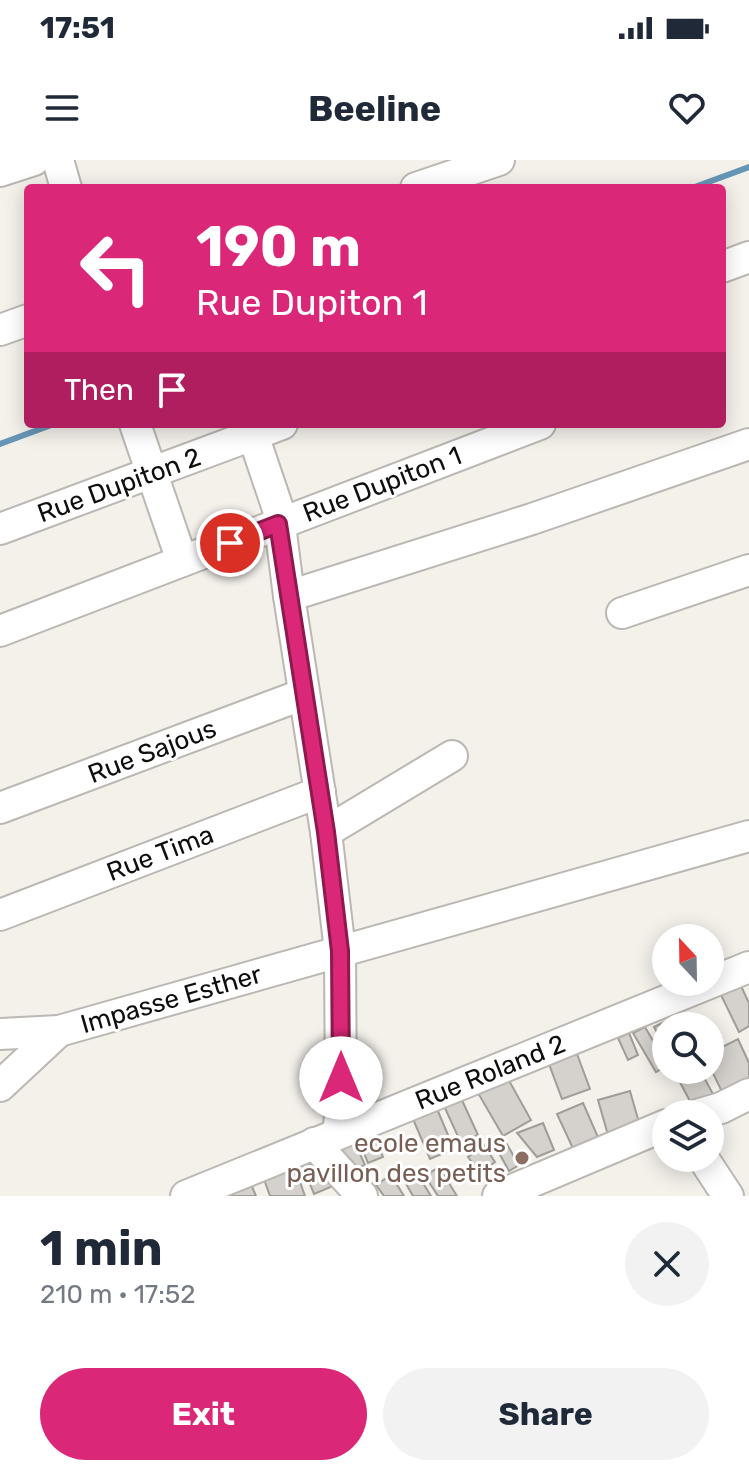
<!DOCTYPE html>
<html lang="en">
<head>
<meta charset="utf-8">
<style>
	:root { --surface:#fff; --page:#f2f2f3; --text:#1f2937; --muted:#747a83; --accent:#db2777 }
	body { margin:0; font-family:Rubik,sans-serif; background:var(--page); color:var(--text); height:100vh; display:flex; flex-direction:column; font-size:30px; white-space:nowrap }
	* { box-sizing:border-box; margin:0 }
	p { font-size:26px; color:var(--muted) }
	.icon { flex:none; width:44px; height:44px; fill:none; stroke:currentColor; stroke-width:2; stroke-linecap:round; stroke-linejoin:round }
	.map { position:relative; height:1036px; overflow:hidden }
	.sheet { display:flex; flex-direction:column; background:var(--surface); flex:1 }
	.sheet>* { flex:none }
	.banner { position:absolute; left:24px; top:24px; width:702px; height:244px; border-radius:8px; box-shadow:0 4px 20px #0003; background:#db2777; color:#fff; overflow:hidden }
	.needle { width:52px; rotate:338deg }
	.buttons { position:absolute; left:652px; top:764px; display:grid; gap:16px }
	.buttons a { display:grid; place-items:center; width:72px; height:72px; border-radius:50%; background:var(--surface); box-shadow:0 4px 20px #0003; font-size:40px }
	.pin { position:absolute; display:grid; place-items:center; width:68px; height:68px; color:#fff; margin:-34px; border:4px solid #fff; border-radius:50%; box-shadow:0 2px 8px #0007 }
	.me { position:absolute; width:88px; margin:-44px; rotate:0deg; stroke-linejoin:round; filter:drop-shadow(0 0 6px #0008) }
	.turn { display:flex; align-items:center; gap:28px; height:168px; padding:0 40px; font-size:36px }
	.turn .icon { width:104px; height:104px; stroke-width:2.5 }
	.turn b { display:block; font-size:56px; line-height:68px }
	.then { display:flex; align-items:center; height:76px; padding:0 40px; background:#0003; gap:16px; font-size:30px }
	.round { display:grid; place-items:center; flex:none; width:84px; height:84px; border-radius:42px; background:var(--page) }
	.head { display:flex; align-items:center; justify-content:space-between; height:136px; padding:0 40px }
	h1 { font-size:48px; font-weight:700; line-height:60px }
	.action { display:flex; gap:16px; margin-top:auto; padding:16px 40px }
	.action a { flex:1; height:92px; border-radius:48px; background:var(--accent); color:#fff; font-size:32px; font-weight:700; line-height:92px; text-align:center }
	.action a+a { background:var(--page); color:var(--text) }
	.status { display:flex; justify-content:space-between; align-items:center; height:56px; padding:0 40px; background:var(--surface); direction:ltr }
	.status svg { height:22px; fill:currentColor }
	header { display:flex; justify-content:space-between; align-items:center; height:104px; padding:0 40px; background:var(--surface); font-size:36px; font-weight:700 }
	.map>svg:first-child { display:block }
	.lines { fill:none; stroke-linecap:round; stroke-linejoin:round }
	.stream { stroke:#6696b5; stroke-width:6 }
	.building { fill:#d5d1cc; stroke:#a09c97; stroke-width:2 }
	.minor-casing { stroke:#bbb7b2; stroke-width:34 }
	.minor { stroke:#fff; stroke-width:30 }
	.route-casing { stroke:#8e194d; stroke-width:20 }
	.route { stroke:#db2777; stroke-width:14 }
	.education-dot { fill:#8d6e63; stroke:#fff; stroke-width:3 }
	.labels { text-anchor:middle; stroke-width:6; stroke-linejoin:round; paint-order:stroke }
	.street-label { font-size:26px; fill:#0f0e0c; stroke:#fff }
	.education-label { font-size:26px; fill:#785e54; stroke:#fff; text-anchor:end }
</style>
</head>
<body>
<div class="status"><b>17:51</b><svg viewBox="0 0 49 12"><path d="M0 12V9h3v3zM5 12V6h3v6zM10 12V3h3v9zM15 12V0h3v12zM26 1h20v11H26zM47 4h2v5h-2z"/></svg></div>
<header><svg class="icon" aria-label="menu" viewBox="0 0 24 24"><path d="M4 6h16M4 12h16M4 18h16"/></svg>Beeline<svg class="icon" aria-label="heart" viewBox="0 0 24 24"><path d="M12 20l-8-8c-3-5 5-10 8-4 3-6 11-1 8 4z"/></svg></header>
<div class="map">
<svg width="749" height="1036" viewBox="0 0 749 1036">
	<rect width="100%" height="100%" fill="#f4f1eb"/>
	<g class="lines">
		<!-- stream -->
		<g class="stream">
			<polyline points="692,28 749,7"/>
			<polyline points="0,284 54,264"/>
		</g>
	</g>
	<!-- building -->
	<g class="building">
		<polygon points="741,826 749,843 749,866 739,872 721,835"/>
		<polygon points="674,857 679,866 666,866 666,889 654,867"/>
		<polygon points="645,867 666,903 666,906 656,912 633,873"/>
		<polygon points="629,873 638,895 628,900 618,878"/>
		<polygon points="738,879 749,903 749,924 724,936 710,907 710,893"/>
		<polygon points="577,894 590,929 562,939 549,904"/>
		<polygon points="687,910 700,910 713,934 692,945 676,915"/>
		<polygon points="507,917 531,960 503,976 478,933"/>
		<polygon points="630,931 640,966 608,975 598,940"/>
		<polygon points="461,938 478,975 461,983 444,946"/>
		<polygon points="583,943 601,984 576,995 557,954"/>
		<polygon points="437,949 454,989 430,999 413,959"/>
		<polygon points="543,963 554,990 537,997 517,973"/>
		<polygon points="374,975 383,997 368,1003 359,981"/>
		<polygon points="353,979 365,1005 345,1014 333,989"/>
		<polygon points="505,981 519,1005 509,1011 493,982"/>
		<polygon points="484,985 495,1002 480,1013 468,997"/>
		<polygon points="322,999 333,1026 314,1034 303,1007"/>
		<polygon points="413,1007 431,1036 413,1036 401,1015"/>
		<polygon points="439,1007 457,1036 438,1036 425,1016"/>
		<polygon points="295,1008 305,1036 270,1036 264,1019"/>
		<polygon points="391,1015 404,1036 384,1036 376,1025"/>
		<polygon points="251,1024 256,1036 220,1036"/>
	</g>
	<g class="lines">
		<defs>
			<g id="minor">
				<polyline points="58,0 66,28"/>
				<polyline points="0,11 34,0"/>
				<polyline points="416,28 499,0"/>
				<polyline points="722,107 749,97"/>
				<polyline points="0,170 28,160"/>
				<polyline points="135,264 182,401"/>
				<polyline points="253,275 278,349 289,436 326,672 340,791 341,948 338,974"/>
				<polyline points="0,369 282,264"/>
				<polyline points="289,436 532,359 749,284"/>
				<polyline points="622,453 749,410"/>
				<polyline points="0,471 540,264"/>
				<polyline points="0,648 304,534"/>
				<polyline points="326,672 452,596"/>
				<polyline points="0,755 320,632"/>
				<polyline points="0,874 59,871 749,676"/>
				<polyline points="0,926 59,871"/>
				<polyline points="700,954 721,948 749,934"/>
				<polyline points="314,983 362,1036"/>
				<polyline points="703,998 728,1036"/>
				<polyline points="186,1036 749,807"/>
				<polyline points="498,1036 666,965"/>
			</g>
		</defs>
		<!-- minor casing -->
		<use href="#minor" class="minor-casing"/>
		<!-- minor -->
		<use href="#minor" class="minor"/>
	</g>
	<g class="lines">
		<defs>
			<polyline id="route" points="230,383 278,364 326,672 340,791 341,918"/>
		</defs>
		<!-- route casing -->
		<use href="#route" class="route-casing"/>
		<!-- route -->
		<use href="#route" class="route"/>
	</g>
	<!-- markers -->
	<circle class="education-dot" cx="522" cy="998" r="8"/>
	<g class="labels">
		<!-- street labels -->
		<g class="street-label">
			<text transform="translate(382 324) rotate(-21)" y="9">Rue Dupiton 1</text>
			<text transform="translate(119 325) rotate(-20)" y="9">Rue Dupiton 2</text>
			<text transform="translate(152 591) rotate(-21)" y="9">Rue Sajous</text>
			<text transform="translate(160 693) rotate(-21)" y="9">Rue Tima</text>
			<text transform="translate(171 839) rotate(-16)" y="9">Impasse Esther</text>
			<text transform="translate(490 912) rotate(-22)" y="9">Rue Roland 2</text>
		</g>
		<!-- education labels -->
		<g class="education-label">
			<text x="506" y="992">ecole emaus<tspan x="506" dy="30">pavillon des petits</tspan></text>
		</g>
	</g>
</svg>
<div class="buttons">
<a><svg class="needle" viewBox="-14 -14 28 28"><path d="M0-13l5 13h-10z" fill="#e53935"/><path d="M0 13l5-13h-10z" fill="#747a83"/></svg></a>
<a><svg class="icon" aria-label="search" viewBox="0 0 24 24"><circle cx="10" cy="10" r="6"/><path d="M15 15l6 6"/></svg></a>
<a><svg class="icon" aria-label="layers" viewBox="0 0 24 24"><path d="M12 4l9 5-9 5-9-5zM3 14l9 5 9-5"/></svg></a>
</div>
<div class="pin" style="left:230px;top:383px;background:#d93025"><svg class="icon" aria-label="arrive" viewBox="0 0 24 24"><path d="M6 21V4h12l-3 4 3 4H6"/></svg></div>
<svg class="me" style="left:341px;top:918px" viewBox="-20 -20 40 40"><circle r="19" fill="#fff"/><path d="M0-13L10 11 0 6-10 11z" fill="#db2777"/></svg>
<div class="banner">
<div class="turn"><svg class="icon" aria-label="left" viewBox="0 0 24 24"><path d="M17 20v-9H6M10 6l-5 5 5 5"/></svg><div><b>190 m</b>Rue Dupiton 1</div></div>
<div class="then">Then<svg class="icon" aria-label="arrive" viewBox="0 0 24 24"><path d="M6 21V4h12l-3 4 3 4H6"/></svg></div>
</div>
</div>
<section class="sheet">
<div class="head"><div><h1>1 min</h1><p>210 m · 17:52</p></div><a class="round"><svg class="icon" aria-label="close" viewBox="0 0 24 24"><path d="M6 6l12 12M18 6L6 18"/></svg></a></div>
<div class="action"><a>Exit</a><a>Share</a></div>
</section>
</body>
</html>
